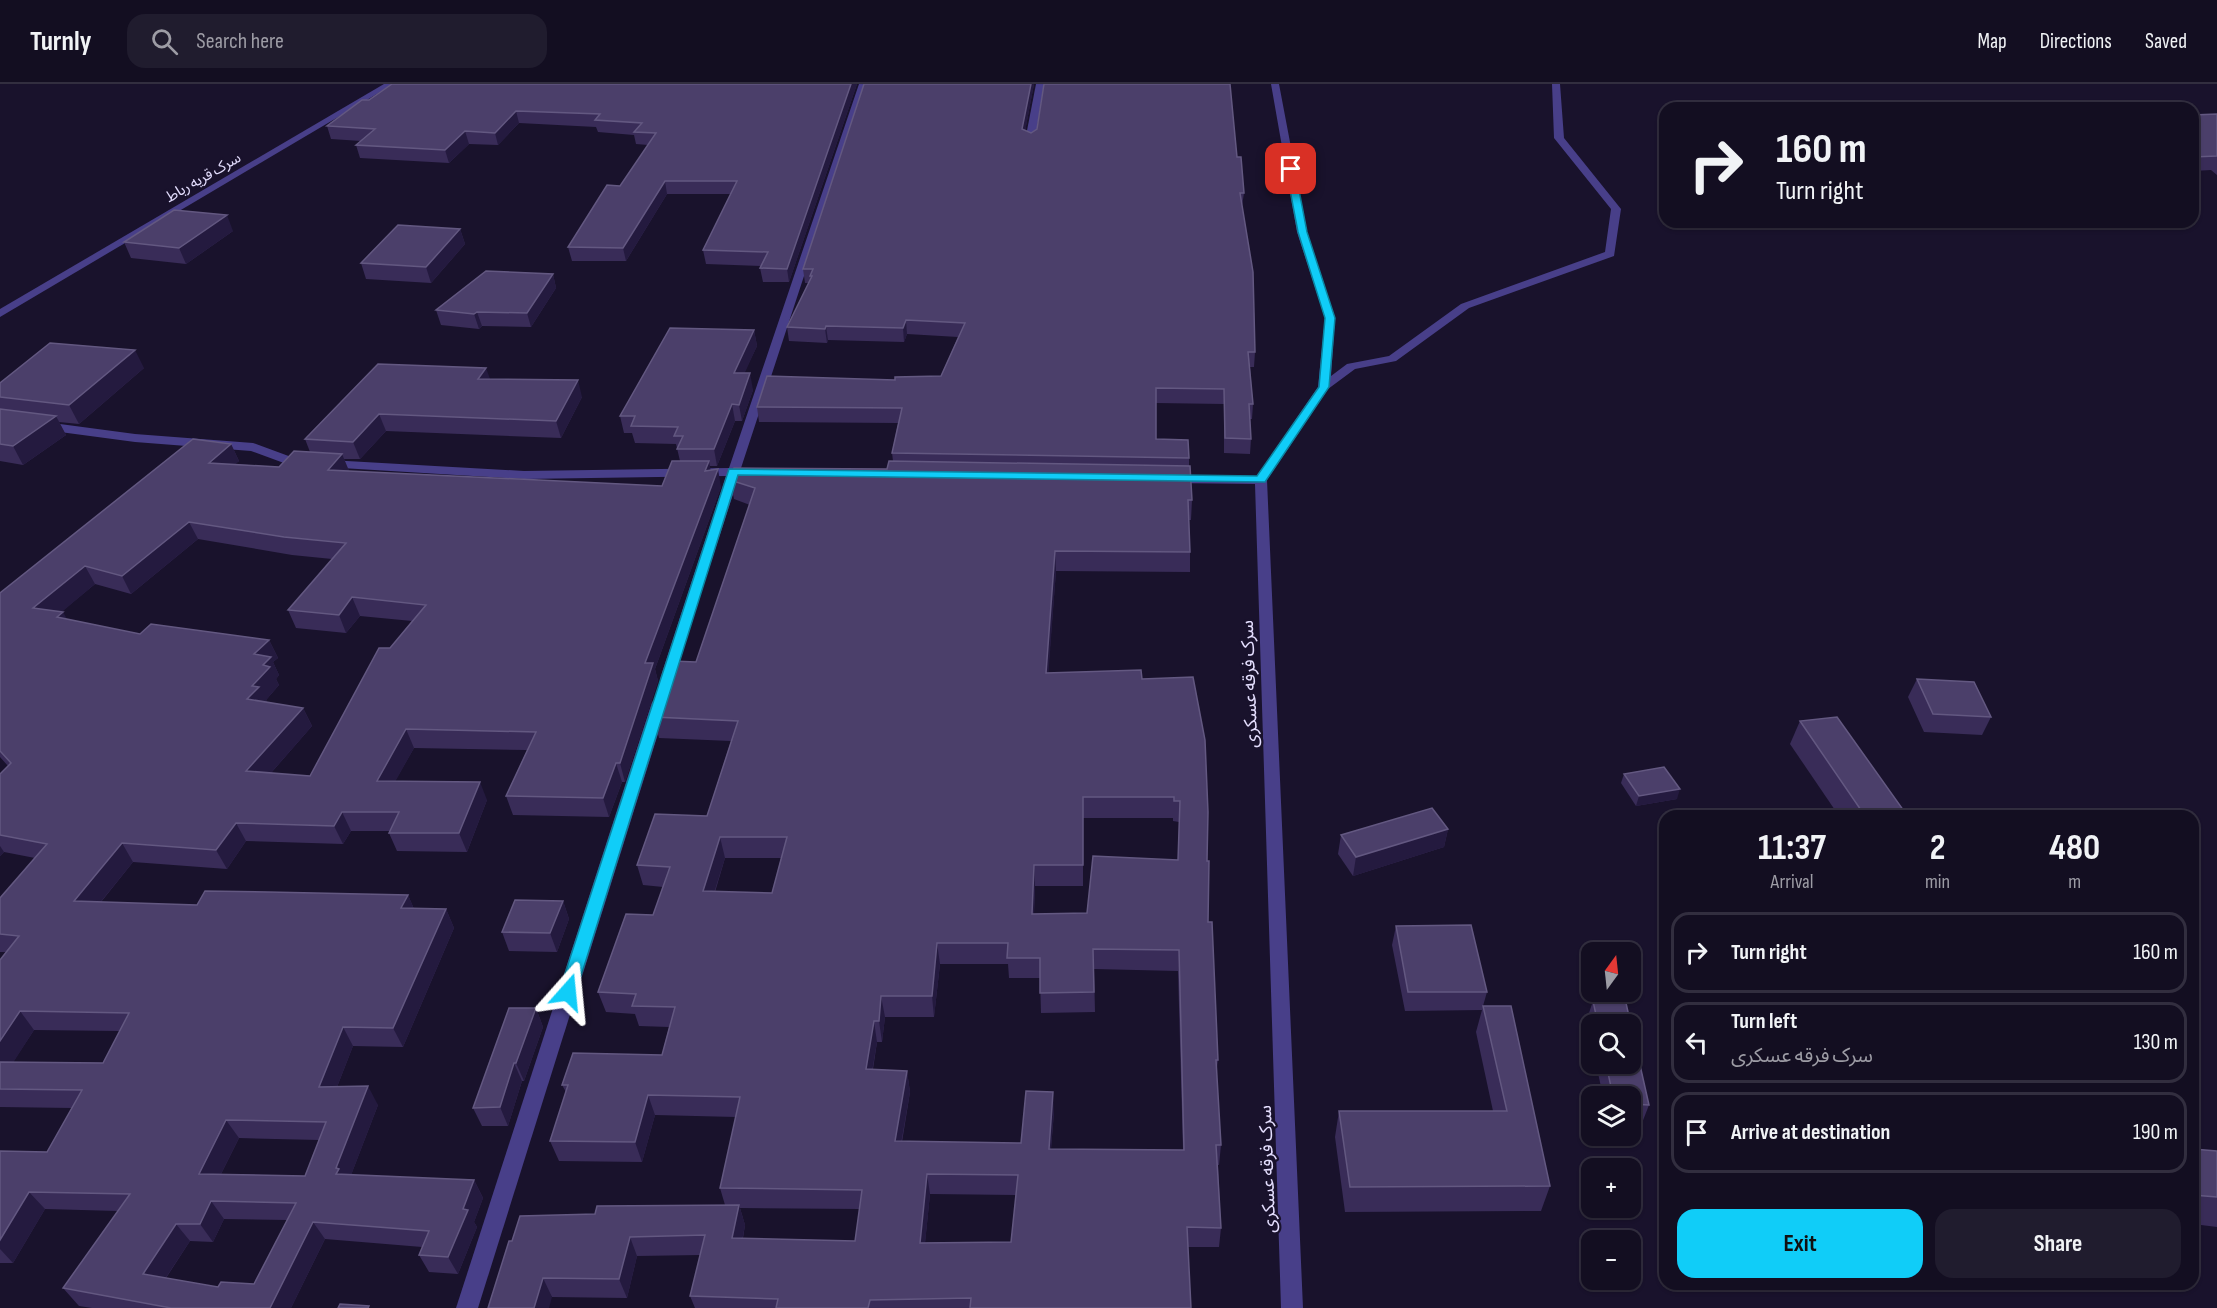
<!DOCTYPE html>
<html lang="en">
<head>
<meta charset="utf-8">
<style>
	:root { --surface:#130e21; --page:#201c2e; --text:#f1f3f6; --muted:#9d9ca5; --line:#322e3f; --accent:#10cdf8 }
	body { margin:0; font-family:"Sofia Sans Condensed","Noto Sans Arabic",sans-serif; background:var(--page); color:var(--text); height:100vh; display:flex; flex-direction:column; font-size:22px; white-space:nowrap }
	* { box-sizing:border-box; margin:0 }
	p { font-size:20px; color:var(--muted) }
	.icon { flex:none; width:33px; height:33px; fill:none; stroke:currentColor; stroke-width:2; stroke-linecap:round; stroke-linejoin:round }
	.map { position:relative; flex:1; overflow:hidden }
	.side { position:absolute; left:1659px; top:726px; width:540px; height:480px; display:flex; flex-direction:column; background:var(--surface); border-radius:18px; box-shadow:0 2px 4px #0004,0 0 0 2px var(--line) }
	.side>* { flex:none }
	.banner { position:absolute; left:1659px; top:18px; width:540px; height:126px; border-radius:18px; box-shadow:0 2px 4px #0004,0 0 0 2px var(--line); background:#130e21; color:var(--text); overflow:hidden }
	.needle { width:39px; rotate:15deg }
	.fabs { position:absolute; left:1581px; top:858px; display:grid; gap:12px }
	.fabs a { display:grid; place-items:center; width:60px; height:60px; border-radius:12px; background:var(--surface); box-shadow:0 2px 4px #0004,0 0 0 2px var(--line); font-size:30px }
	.pin { position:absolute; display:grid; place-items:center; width:51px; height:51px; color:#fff; margin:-26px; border-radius:12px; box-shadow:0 3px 9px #0006 }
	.me { position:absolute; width:66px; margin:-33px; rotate:18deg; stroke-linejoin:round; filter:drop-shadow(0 0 4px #0008) }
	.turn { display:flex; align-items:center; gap:21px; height:126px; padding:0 18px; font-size:27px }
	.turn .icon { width:78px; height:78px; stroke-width:2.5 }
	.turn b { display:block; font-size:42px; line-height:51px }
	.eta { display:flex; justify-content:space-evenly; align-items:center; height:102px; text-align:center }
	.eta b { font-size:36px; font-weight:700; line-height:42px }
	.button { display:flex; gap:12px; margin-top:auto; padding:12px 18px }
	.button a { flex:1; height:69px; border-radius:18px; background:var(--accent); color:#111; font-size:24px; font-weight:700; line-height:69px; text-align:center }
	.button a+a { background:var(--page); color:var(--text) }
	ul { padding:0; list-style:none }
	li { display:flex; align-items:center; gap:18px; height:81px; margin:0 12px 9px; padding:0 6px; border:3px solid var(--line); border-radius:18px }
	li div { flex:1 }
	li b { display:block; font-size:22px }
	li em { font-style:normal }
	header { display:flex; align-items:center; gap:36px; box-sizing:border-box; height:84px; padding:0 30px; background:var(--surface); border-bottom:2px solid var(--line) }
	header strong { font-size:28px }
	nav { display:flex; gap:33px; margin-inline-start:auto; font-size:21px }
	.search { width:420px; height:54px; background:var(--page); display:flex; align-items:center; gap:15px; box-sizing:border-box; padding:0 21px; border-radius:18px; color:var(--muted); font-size:22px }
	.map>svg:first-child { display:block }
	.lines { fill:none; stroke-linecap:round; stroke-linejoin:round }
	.minor { fill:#483f89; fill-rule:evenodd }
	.tertiary { fill:#483f89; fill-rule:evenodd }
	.wall { fill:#392c58; fill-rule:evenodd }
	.shaded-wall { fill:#241a3f }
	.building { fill:#4b3f6a; stroke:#635881; stroke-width:1.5; fill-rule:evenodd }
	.route { fill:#10cdf8; stroke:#0a85a1; stroke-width:1.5 }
	.labels { text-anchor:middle; stroke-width:4.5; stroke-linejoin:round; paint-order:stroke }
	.far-street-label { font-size:15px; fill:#e4defe; stroke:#19122c }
	.street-label { font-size:18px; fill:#e4defe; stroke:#19122c }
</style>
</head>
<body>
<header>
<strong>Turnly</strong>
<div class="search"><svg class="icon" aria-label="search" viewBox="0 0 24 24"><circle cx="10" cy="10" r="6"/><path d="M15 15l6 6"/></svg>Search here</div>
<nav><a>Map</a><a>Directions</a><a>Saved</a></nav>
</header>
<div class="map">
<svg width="2217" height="1224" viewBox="0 0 2217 1224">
	<rect width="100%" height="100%" fill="#19122c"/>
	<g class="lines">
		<!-- minor -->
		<g class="minor">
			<polygon points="859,0 867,0 741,384 748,388 739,392 672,598 662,598 660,595 726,392 524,395 325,383 323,380 329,376 524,387 729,384"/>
			<polygon points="1036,0 1044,0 1035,57 1030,60 1025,57"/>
			<polygon points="1271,0 1279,0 1307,148 1335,234 1331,292 1347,280 1389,272 1461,220 1605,168 1611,125 1554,54 1552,0 1560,0 1564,54 1621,125 1614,172 1469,224 1396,277 1355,285 1328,305 1267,396 1303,1224 1281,1224 1255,400 1171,399 1165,395 1171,391 1257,392 1318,303 1325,234 1297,148"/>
			<polygon points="0,332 135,350 253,359 294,374 309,376 311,379 305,383 292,382 251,367 135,358 0,340"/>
			<polygon points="660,613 668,618 478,1224 456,1224 652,618"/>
		</g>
		<!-- tertiary -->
		<polygon class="tertiary" points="384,0 394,0 0,233 0,225"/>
	</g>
	<!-- wall -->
	<g class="wall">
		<polygon points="392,0 857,0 789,198 763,198 760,184 761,182 706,180 703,166 731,110 667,110 626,177 572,177 568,163 620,102 648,61 636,60 634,51 598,48 596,43 519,39 498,61 469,60 449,79 360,74 356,61 361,57 331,55 327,42"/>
		<path d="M864,0h170l-9,47 6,2 206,24 7,36 -2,13 13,146 -1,15h-4l3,37 -1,15h-2l1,20 -1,15 -26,-1v-49l-68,-1v36l33,19v8l3,34 -1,20h-2l1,32v20l-134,-1 -8,102 94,6 65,182 1,61 10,138 -2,14 5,71 -2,20h-1l3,63 -2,19h-31l3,61h-496l-5,-12 10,-41 -63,1 -10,42 -75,-1 -40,-56 83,-27 130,-9 -5,-17 16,-71 -81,-2 -13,47 -83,-1 -9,-20 16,-49 -4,-7 100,-30 7,-28 -30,-1 -4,-12 -29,-2 -8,-20 55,-77 10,-28 -20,-2 -6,-20 70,-49 24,-75 -72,-3 -5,-21 42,-55 54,-157 -16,-6 -4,-19 157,-11 6,-8 -1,-8 6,-30 -139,-1 -2,-15 138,-27 46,-4 17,-39 -51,-3 -3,8 -76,-2 -1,3 -38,-2 -2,-14 22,-44h-4l-2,-14zM1083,734h90v3l6,1 -1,38 -91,53 -53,1 1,-28h48zM725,774h56l-9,35 -57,-1zM940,880h68l1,14h31l1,35 54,-1 -1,-43 84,2 5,179 -132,-1 3,-37 -33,31 -119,-1 8,-50 -3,-21 -34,-2 4,-27h5l3,-25h49zM930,1110l86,1 -5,47 -86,1zM740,1124l120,1 -5,32 -112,-3 2,-13z"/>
		<polygon points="2217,30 2217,91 2211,86 2193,87 2193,31"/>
		<polygon points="460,145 465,160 431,199 366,195 361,179"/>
		<polygon points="233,147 186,180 131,174 124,158"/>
		<polygon points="553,190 556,204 531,243 482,242 479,245 441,241 436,226"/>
		<path d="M754,246l3,16 -13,27 9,17 -11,31h-7l-18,45h-7v4l11,17 -66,182 3,12 -33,101h-3l-13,35 -96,-2 -7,-19 21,-46 -113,-2 -19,33 92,19 -20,52 -70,-1 -8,-18 1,-2h-39l-8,13 -97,-3 -19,28 -94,-7 -32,40 96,3 211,-10 6,14h32l8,19 -51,119 -50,-1 -16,41 41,18 -27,70 123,5 9,18 -9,24 3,5 -19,47 -29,-2 -10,-17 3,-8 -97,-8 -34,69h-199l-13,-2 -16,-18 55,-77 -73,-2 -32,54h-13v-112l47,1 25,-44 -72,-1v-147l6,-8h-6v-54l35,-40 -31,-6 -4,4v-82l8,-8 -8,-9v-164l231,-149 8,17 -4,3 44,3 31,-15 -5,-13 73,-75 112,15 92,18 -21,41 -175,-7 -26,28h-16l5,12 313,15 18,-25 -4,-17 -41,-1 -3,-10h-8l-4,-17zM198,455l94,16 40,4 -44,51 8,18 50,5 14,-17 52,5 -22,27 -80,128 -39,-3 41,-47 -9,-18 -36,-6 -1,-2 13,-15 -3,-6 3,-4 -6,-13 5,-4 -9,-18 -129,-6 -73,-15 -6,-7 34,-28 36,10zM34,946l86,1 -17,32 -90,-1zM239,1054l80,2 -14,36 -84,-2zM224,1135l63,1 -33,64 -36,3 -52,-9 24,-37 23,1z"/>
		<polygon points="144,284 79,340 59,338 66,351 23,381 0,377 0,299"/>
		<polygon points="1917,595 1991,633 1982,651 1924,648 1908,613"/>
		<polygon points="1800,637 1904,727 1901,732 1839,732 1790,660"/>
		<polygon points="1624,690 1677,715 1636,722 1621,699"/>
		<polygon points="1448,745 1444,763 1353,792 1338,770 1341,751"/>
		<polygon points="563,817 569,835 557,868 509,867 502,848"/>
		<polygon points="1396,842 1487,908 1483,922 1550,1102 1541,1127 1345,1128 1335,1053 1339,1027 1493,1027 1476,948 1482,926 1405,927 1392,861"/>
		<polygon points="1593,917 1626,919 1649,1021 1642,1039 1630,1038 1630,1012 1603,1012 1596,980 1630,980 1630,940 1592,940 1592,959 1587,935"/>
		<polygon points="536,924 543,943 524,997 522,997 508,1042 482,1042 473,1024"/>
		<polygon points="2193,1065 2217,1067 2217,1143 2193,1140"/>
	</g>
	<!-- shaded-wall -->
	<g class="shaded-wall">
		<polygon points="851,0 857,0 789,198 787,185"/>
		<polygon points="1031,0 1034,0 1023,58 1022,45"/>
		<polygon points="516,27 519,39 498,61 495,49"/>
		<polygon points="465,47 469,60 449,79 445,66"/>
		<polygon points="665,97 667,110 626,177 623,164"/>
		<polygon points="227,131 233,147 186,180 179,164"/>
		<polygon points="460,145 465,160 431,199 426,183"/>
		<polygon points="553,190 556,204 531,243 527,229"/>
		<polygon points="477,228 482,242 479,245 474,230"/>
		<polygon points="906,236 907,250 904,258 903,244"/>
		<polygon points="826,242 828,256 827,259 825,245"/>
		<polygon points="754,246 757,262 737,306 734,289"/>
		<polygon points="135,266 144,284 79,340 69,321"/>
		<polygon points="486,284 492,300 478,295"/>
		<polygon points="750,289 753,306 742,337 739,321"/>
		<polygon points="578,296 582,313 561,354 556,337"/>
		<polygon points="732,320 735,337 717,382 714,365"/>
		<polygon points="379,330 386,347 360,375 353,358"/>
		<polygon points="56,332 66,351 23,381 13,362"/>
		<polygon points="231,360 239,377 217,396 209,379"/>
		<polygon points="342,370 349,387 328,386"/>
		<polygon points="709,377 712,394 705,387"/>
		<polygon points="718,385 721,403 655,585 658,597 625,698 620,679 645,579"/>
		<polygon points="189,438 198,455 131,510 122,492"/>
		<polygon points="1055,467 1056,487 1047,609 1046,589"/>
		<polygon points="85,482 95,500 44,543 33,524"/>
		<polygon points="352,513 360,532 346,549 339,531"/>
		<polygon points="63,528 74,547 57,533"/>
		<polygon points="269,556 278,574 273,578 279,591 276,595 279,601 266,616 268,621 247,615 252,602 254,570"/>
		<polygon points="303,624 312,642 256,706 246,687"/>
		<polygon points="406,645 414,664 385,716 377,697"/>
		<polygon points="616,679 622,698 609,733 603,714"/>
		<polygon points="480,698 487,716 467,768 459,749"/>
		<polygon points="1680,705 1677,715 1636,722 1639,712"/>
		<polygon points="342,728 351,747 343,760 334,742"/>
		<polygon points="236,739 246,757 227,785 216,766"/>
		<polygon points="1448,745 1444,763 1353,792 1356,773"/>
		<polygon points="720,753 725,774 708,828 703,807"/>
		<polygon points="122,759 133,778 86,836 74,817"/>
		<polygon points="0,762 4,768 0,772"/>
		<polygon points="1034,781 1035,802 1033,851 1032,830"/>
		<polygon points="408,811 416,830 401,824"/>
		<polygon points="563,817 569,835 557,868 550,849"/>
		<polygon points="446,825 454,844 403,963 393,944"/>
		<polygon points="937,859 940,880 934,933 932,912"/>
		<polygon points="881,912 885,933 882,958 879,937"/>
		<polygon points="536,924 543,943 524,997 516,979"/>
		<polygon points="20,927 34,946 2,996 0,994 0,957"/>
		<polygon points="874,937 877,958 869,1005 866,985"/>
		<polygon points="343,943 353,962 330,1021 319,1003"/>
		<polygon points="514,979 522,997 508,1042 500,1023"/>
		<polygon points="907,987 910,1008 898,1077 895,1057"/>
		<polygon points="368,1002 378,1021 348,1099 336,1090 336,1084"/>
		<polygon points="1053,1008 1054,1028 1049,1085 1049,1065"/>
		<polygon points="648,1011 655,1031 642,1078 635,1058"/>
		<polygon points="226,1036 239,1054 212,1108 199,1090"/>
		<polygon points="927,1090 930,1110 923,1179 920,1159"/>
		<polygon points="474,1096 483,1114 474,1138 477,1143 458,1190 448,1173 463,1125"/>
		<polygon points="29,1108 45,1125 13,1179 0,1165 0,1156"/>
		<polygon points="211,1117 224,1135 213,1158 200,1140"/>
		<polygon points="739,1121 745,1141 739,1173 732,1154"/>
		<polygon points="313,1138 325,1155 291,1224 270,1224"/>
		<polygon points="176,1140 190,1157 157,1207 143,1190"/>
		<polygon points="630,1153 637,1172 627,1214 619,1195"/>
		<polygon points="543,1194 552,1213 549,1224 534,1224"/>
	</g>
	<!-- building -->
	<g class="building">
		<polygon points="392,0 851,0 787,185 760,184 768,168 703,166 737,97 665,97 623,164 568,163 607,101 620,102 656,49 634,48 642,39 595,36 600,30 516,27 495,49 465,47 445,66 356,61 375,45 327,42 362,16 369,16"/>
		<polygon points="864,0 1031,0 1022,45 1031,49 1037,45 1044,0 1230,0 1237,73 1241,73 1244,109 1240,109 1253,188 1255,268 1248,268 1253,320 1249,320 1251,355 1225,354 1224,305 1156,304 1156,355 1188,356 1189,374 892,369 902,324 757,323 767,292 895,296 895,293 941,292 965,239 906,236 903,244 826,242 825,245 787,243 812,192 810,192 813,185 803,185"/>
		<polygon points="1798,17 1855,22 1855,24 1799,24"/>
		<polygon points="2217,30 2217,72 2193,73 2193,31"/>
		<polygon points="174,126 227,131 179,164 124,158"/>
		<polygon points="398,141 460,145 426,183 361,179"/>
		<polygon points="486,187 553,190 527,229 477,228 474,230 436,226"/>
		<polygon points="670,244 754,246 734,289 750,289 739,321 732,320 714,365 677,365 683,352 674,352 678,343 631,342 635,332 620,332"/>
		<polygon points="50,259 135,266 69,321 0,313 0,299"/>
		<polygon points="378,280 486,284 478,295 578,296 556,337 379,330 353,358 305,355"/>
		<polygon points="0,325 56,332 13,362 0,360"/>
		<path d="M193,355l38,5 -22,19 70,4 15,-16 48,3 -14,16 334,16 10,-25h37l-4,10 13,-2 -73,194h8l-33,100h-4l-13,35 -97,-2 30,-64 -130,-3 -29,52 103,1 -21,51h-70l10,-21h-57l-8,14 -98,-3 -20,27 -94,-7 -48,58 123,4 8,-14 63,1 140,3 -7,13 45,1 -53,119 -50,-1 -24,60 49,-1 -32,82 3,1 -3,5 138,6 -11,29 5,1 -20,47 -29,-2 10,-24 -116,-9 -43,86h-99l-108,-20 67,-94 -101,-2 -29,48v-89l47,1 35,-62 -82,-1v-27l103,1 26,-50 -109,-2 -20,30v-81l19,-24 -19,-2v-36l47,-54 -47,-9v-61l11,-11 -11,-12v-158zM189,438l95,15 62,6 -58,67 51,5 13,-18 74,8 -36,43h-11l-69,128 -64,-5 57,-63 -56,-9 12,-12 -7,-1 18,-19 -7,-2 8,-8 -17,-3 15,-14 -118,-16 -11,10 -83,-17 6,-5 -30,-4 52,-42 37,10zM226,1036l100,2 -21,54 -106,-2zM211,1117l85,2 -42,81 -33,-2 -3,5 -75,-13 33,-50h24z"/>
		<path d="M889,377l301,5 2,34h-4l2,52 -135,-1 -9,122 95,-3 1,9 51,-2 12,63 3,72 -1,49h2l-1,61h4l6,138h-2l5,85h-5l5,83 -34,-1 4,81h-221l1,-10 -101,2 -2,8h-92l2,-9 -88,-3 15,-61 -75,2 -11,42 -76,-1 -9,30h-46l21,-67h3l8,-25 75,-2 2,-8 142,-1 -7,33 123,3 7,-51 -142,-2 20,-91 -92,-2 -13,47 -85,-1 18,-56h-6l11,-32 89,2 13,-48 -43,-1 4,-12 -38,-2 28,-78 27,1 17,-48 -33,-2 18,-51 52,2 31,-95 -84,-4 18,-56 24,1 59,-174 -25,-8 4,-12 153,1zM1083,713h91v4h6l-2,59 -85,-4 -6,57 -55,1 2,-49h49zM720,753h67l-15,56 -69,-2zM937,859h71l-1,15h33v35l54,-1 -1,-43 86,1 5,200 -135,-1 4,-57 -27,-1 -5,52 -126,-2 12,-70 -41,-2 8,-48h5l2,-25h51zM927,1090l91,1 -7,67 -91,1z"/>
		<polygon points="1917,595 1974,598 1991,633 1933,630"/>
		<polygon points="1837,633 1904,727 1893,728 1895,732 1865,732 1800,637"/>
		<polygon points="1664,683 1680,705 1639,712 1624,690"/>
		<polygon points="1432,724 1448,745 1356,773 1341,751"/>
		<polygon points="515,816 563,817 550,849 502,848"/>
		<polygon points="1471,841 1487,908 1408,908 1396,842"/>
		<polygon points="1593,917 1626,919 1649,1021 1630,1020 1630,1012 1613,1012 1606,980 1630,980 1630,940 1598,940"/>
		<polygon points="1483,922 1511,922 1550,1102 1350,1103 1339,1027 1507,1027"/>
		<polygon points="509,924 536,924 516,979 514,979 500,1023 473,1024"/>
		<polygon points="2193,1065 2217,1067 2217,1113 2193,1111"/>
		<polygon points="340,1220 369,1222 368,1224 338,1224"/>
	</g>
	<!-- route -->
	<polygon class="route" points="1291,82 1295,85 1307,148 1335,234 1329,303 1265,398 738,391 576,908 573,912 568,914 562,912 559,908 729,385 1257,392 1319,303 1325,234 1298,148 1286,85"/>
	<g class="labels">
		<!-- far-street labels -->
		<g class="far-street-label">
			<text transform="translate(203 93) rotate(-30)" y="5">سرک قریه رباط</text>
		</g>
		<!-- street labels -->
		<g class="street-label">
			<text transform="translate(1249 600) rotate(-92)" y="6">سرک فرقه عسکری</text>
			<text transform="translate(1267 1085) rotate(-92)" y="6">سرک فرقه عسکری</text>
		</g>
	</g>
</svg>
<div class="fabs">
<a><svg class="needle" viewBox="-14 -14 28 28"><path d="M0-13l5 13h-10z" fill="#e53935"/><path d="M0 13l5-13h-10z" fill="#9d9ca5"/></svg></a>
<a><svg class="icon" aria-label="search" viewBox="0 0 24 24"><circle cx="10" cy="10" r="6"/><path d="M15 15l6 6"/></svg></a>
<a><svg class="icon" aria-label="layers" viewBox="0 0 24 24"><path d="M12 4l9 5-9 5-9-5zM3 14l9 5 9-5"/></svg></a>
<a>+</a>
<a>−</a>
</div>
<div class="pin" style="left:1291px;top:85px;background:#d93025"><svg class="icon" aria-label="arrive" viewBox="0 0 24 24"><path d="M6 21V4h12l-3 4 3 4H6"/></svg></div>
<svg class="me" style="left:568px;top:908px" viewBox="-20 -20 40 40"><path d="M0-17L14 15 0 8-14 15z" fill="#10cdf8" stroke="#fff" stroke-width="4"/></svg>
<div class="banner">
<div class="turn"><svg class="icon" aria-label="right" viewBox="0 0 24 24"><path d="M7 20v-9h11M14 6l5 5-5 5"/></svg><div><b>160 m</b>Turn right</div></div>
</div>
<section class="side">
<div class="eta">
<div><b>11:37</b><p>Arrival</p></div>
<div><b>2</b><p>min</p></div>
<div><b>480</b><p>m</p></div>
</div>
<ul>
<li><svg class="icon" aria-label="right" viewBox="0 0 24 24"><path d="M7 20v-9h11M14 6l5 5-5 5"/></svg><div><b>Turn right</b></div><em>160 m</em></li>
<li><svg class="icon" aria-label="left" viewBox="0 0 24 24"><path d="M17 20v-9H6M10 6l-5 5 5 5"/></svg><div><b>Turn left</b><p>سرک فرقه عسکری</p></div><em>130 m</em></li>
<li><svg class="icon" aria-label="arrive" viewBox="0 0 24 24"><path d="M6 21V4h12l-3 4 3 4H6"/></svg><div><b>Arrive at destination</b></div><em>190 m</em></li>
</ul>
<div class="button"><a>Exit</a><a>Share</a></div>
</section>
</div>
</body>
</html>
